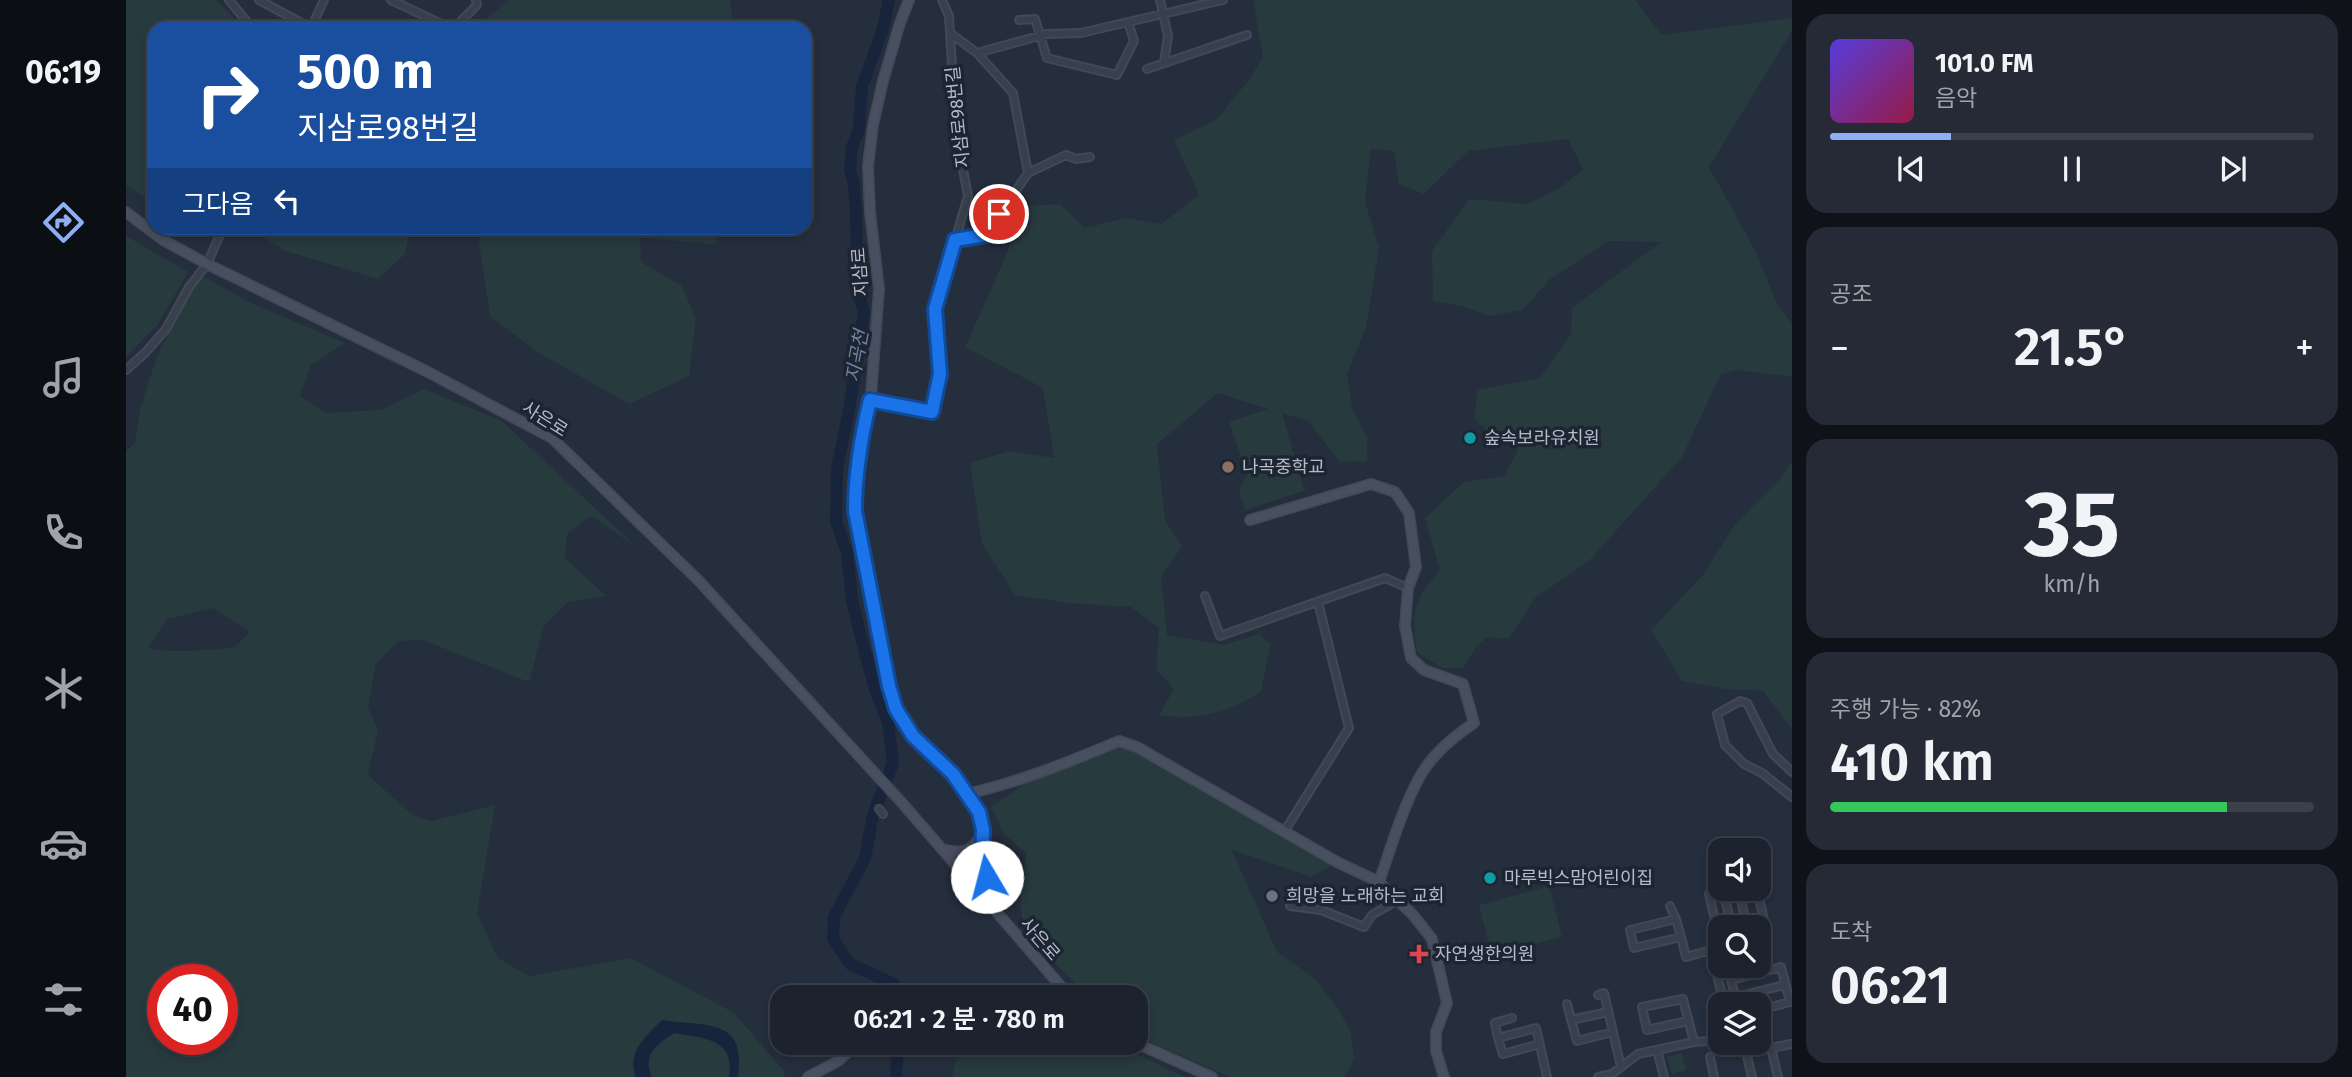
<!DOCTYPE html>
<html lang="ko">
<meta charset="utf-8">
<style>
:root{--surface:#1c222e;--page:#252a36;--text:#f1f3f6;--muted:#a0a4aa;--line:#3a3f4a;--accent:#8daff5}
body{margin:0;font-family:"Fira Sans","Noto Sans KR",sans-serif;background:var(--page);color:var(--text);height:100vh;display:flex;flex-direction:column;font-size:26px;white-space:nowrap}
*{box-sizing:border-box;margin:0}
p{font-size:23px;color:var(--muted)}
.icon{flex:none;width:38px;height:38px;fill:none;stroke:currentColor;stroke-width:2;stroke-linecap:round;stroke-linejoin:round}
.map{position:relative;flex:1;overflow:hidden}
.panel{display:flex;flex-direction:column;gap:14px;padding:14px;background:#0f1319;width:560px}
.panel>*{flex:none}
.guide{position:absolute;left:21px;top:21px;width:665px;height:214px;border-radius:21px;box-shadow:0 4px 10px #0003,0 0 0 2px var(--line);background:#1a4fa0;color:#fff;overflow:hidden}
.fabs{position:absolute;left:1582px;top:838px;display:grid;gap:14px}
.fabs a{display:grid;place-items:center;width:63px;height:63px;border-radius:14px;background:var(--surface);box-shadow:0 4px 10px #0003,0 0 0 2px var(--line);font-size:35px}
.speed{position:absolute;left:21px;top:964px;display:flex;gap:14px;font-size:35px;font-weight:700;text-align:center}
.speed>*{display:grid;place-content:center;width:91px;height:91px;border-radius:50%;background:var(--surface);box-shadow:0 4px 10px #0003,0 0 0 2px var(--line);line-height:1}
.speed .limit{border:10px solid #d22;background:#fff;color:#111}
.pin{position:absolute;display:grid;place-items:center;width:60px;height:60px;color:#fff;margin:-30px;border:4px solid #fff;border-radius:50%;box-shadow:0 2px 7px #0007}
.me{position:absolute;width:77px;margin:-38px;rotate:352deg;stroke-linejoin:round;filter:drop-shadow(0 0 5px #0008)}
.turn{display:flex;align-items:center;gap:24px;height:147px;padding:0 35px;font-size:32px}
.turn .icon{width:91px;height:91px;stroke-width:2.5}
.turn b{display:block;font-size:49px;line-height:60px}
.then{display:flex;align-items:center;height:66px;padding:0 35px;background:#0003;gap:14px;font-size:26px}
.big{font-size:52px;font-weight:600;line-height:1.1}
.panel .tile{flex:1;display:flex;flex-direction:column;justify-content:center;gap:10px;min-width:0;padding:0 24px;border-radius:21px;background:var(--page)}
.panel .dial{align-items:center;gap:0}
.dial b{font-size:91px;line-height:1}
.song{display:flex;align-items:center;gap:21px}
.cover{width:84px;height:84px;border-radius:10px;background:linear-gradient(135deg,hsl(250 70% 55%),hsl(340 70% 35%))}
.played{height:7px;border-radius:4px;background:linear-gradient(90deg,var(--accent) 25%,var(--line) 25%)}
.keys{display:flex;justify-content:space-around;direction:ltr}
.heat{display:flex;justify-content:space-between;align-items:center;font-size:38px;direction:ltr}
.charge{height:10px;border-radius:5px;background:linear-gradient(90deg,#34c759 82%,var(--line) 0)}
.trip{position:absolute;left:644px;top:985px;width:378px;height:70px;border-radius:21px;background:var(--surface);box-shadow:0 4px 10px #0003,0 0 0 2px var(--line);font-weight:600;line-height:70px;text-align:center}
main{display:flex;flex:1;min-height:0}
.menu{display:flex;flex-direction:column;width:126px;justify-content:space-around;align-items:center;background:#0b0e12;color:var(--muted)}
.menu .icon{width:49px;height:49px}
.menu .active{color:var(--accent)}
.menu b{font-size:32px;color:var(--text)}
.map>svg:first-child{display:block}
.green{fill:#273a3e;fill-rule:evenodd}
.water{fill:#18243b}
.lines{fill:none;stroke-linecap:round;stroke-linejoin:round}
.river{stroke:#18243b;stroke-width:12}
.street-casing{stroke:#424956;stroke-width:10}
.secondary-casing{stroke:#424956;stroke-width:12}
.street{stroke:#39404d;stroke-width:6}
.secondary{stroke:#474f60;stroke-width:9}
.route-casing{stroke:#114b97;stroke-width:18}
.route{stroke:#1a73e8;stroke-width:12}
.culture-dot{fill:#0f9aa8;stroke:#1e2532;stroke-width:2.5}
.education-dot{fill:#8d6e63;stroke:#1e2532;stroke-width:2.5}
.worship-dot{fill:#6b7280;stroke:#1e2532;stroke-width:2.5}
.health-dot{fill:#e0444e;stroke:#1e2532;stroke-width:2.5}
.labels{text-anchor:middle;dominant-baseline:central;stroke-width:7;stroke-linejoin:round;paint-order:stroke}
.street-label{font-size:18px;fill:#b5bbc8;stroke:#1e2532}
.poi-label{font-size:18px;fill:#b5bbc8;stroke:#1e2532;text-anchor:start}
.water-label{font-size:19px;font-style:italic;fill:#6f83a6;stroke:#1e2532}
</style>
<main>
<nav class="menu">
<b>06:19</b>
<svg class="icon active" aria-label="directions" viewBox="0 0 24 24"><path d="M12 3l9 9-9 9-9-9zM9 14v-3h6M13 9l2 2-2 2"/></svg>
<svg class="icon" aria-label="music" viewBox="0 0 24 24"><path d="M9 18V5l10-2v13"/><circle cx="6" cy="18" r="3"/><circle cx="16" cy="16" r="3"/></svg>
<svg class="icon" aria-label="phone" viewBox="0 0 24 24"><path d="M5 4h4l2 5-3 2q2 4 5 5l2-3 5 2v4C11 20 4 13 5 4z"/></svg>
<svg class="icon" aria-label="climate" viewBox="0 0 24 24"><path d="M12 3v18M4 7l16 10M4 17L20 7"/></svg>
<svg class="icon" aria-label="car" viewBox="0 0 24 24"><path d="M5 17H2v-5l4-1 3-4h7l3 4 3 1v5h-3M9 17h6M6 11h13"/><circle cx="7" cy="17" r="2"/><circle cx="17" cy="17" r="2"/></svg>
<svg class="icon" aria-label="filters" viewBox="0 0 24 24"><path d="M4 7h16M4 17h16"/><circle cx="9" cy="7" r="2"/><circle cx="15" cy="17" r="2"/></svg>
</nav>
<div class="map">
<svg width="1666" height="1077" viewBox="0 0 1666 1077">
<rect width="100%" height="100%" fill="#252e3d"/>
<path class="green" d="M0,0H90L118,28H28V203L0,185Z
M383,0H604L608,28H349Z
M1127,0H1509L1536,35L1666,18V31L1583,167L1629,250L1652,306L1666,323V377L1610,370L1595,374L1556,457L1463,561L1409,598L1383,639L1361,637L1350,647L1337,668H1316L1291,652C1285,612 1287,601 1314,570L1299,518L1338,482L1378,476L1392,450L1370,438L1348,419L1352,390L1414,378L1445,334L1446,308L1535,242L1483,241L1424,279L1397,310L1364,316L1335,306L1307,301L1306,251L1343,199L1401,204L1432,189L1457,170L1442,139L1342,151L1298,194L1273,184L1268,151L1245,149L1239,201L1253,248L1240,327L1221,375L1226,407L1241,438V461L1214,462L1182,421L1156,413L1178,491L1119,510L1113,491L1121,475L1103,422L1142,409L1092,393L1031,444L1039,520L1056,547L1035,576L1041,635L1097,645L1133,634L1145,644L1135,691C1105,713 1070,721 1033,715L1048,689L1030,669L1033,628L1005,607L943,603L889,595L856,544L844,463L883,451L928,458L917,388L839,347L879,258L899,206L934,204L959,228L1000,218L1035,224L1073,195L1048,140L1091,119L1122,81L1137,57Z
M122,228H285L278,255L252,279L160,251Z
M351,228H592L590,244L514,238L515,262L556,286L570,319L563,376L503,404L411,352L364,316Z
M0,236L62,272L32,324L0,357Z
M77,276L123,302L219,343L185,365L174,396L200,413L255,410L298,389L376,421L508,545L465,516L441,534L439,558L480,596L442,602L418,626L403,682L297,640L272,641L250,664L242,707L252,730L242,775L288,816L305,821L369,805L351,914L372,958L403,976L505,958L608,1013L659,1072L658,1077H0V451L9,443L14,409L31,356L64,292ZM87,608L124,632L109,647C81,650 50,654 22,648L41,619ZM37,980H96V1040H37Z
M1666,461V729L1637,691L1599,689L1556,681L1525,630L1576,576L1610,523L1656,477Z
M993,741L1211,862L1186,877L1106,850L1151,952L1187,977L1212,1008L1225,1033L1228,1059L1219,1077H1104L1033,1046L1010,1033V998L964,997C949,982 904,942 898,924C891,902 896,876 901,854L878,834L865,807L913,774Z
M1423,886L1436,937L1366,955L1353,905Z
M872,1043H987L1059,1077H826L831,1057L872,1051Z
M1556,1053L1560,1070L1546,1074L1541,1057Z"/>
<path class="water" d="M536,1020C578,1027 621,1016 612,1077H603C610,1038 576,1038 548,1033C530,1045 516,1055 526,1077H510C500,1052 520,1036 536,1020Z"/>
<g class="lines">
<path class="river" d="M763,0L756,32L736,86L733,129L726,147L724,169L728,185L730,211L731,266L733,295L738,312L723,410L711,468L710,521L721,553L726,600L735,637L749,690L762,722L767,763L747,815L739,858L708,917L707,939L724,964L768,984L777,998
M770,1077L772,1043"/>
<g class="street-casing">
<path id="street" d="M103,0L126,28
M133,0L185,28
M265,0L324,28
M1034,0L1042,36L1038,63
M893,20L909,19L921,58L991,75L1008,41L1002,22
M185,28L198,0
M328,28L351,5L350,0
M824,33L851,53L887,93L902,173L859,235L829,240
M851,53L920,34L955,33L1097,0
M1021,69L1121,35
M902,173L940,155L950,159L964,157
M0,370L20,352L40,329L63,287L81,264L97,228
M744,400L806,412L814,374L809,309L842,196L830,132L823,16L816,0
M1079,596L1094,636L1259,578L1282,588
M1666,772L1647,754L1621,703L1614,701L1591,714L1599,745L1618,764L1636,773L1666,797
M753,809L757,814
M1158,832L1223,728L1192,602
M1613,889L1620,924
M1597,891L1606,927
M1164,906L1195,910L1238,927L1246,915L1272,900
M1544,906L1550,919
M1601,928L1638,920L1631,889
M1555,937L1550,919L1504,930L1508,948L1555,937L1560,957L1585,950
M1472,995L1478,993L1495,1067
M1610,997L1659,985
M1441,1004L1451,1041L1487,1032
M1598,1004L1585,950L1591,929L1583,894L1604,889
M1611,1004L1605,980L1655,967L1664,1002L1633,1010
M1445,1020L1482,1012
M1562,1021L1521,1030L1516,1007L1557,999L1568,1042
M1372,1038L1369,1023L1386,1018
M1610,1043L1620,1052L1626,1077
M1414,1044L1377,1054L1372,1038L1410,1028L1421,1077
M1645,1048L1665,1044
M1531,1050L1538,1077
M1620,1052L1645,1048L1652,1077
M1584,1057L1588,1077
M1472,1077L1486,1074L1512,1054L1568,1042L1594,1040"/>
</g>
<g class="secondary-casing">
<path id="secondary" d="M783,0L774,23L757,81L747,125L742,166L744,212L753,289L745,396L737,427L729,485V511L763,686L770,709L787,736L827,773L853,812L857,845L850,888
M0,212L37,240L81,264L300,371L426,438L573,581L777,804L945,998
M1124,520L1245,484L1269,492L1283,513L1290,567L1282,588L1279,626L1285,658L1298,670L1337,684L1348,723C1333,733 1319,744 1307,758C1283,784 1265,848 1253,882L1287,915L1306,939L1321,1003L1310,1032V1051L1318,1077
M840,794C894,782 943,762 993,741L1011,747L1211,862L1253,882
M816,849C838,854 843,853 857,834
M857,861L868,908
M784,998C801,994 814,992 830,998
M1010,1043L1086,1077
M682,1077L712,1061L732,1043"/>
</g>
<use href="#street" class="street"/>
<use href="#secondary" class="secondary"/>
</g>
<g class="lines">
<g class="route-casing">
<path id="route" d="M861,877L856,859L857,830L853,812L827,774L787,736L770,709L763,686L729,511C729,473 735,437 744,400L806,412L814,374L809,309L829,240L859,235L873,214"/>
</g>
<use href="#route" class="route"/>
</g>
<g class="culture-dot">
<circle cx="1344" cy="438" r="7"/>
<circle cx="1364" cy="878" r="7"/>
</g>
<circle class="education-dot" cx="1102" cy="467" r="7"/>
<circle class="worship-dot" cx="1146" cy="896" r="7"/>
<path class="health-dot" d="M1289.5 943.5h7v7h7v7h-7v7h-7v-7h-7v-7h7z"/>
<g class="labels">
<g class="street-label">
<text transform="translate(832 117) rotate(-96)">지삼로98번길</text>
<text transform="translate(734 272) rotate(-94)">지삼로</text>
<text transform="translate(419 419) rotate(32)">사은로</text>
<text transform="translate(914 939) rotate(49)">사은로</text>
</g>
<g class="poi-label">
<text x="1358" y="438">숲속보라유치원</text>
<text x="1116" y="467">나곡중학교</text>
<text x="1378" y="878">마루빅스맘어린이집</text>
<text x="1160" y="896">희망을 노래하는 교회</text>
<text x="1309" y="954">자연생한의원</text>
</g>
<g class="water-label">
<text transform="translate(731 356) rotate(-80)">지곡천</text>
</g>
</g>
</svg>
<div class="fabs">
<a><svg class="icon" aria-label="sound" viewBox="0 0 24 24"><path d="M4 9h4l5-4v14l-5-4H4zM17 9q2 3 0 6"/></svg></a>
<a><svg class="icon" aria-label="search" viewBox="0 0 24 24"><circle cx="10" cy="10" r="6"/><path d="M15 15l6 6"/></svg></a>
<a><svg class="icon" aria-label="layers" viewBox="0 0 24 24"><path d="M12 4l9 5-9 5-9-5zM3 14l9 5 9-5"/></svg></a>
</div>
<div class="speed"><div class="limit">40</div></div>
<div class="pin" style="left:873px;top:214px;background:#d93025"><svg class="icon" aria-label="arrive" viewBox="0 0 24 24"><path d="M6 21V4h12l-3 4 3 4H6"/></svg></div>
<svg class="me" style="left:861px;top:877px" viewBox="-20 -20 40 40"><circle r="19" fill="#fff"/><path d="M0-13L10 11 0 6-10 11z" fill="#1a73e8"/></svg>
<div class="trip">06:21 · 2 분 · 780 m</div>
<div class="guide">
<div class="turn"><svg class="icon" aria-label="right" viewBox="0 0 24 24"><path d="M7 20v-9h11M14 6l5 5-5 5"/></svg><div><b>500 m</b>지삼로98번길</div></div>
<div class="then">그다음<svg class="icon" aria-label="left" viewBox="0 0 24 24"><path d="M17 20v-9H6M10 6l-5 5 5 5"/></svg></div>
</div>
</div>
<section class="panel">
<div class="tile">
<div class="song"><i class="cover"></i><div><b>101.0 FM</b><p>음악</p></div></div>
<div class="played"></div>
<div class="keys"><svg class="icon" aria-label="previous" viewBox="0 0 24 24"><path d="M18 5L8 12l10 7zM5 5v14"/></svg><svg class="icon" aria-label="pause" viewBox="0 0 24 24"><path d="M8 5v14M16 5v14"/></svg><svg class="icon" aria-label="next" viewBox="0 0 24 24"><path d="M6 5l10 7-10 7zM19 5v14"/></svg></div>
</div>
<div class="tile"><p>공조</p>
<div class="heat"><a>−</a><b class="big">21.5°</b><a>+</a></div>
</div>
<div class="tile dial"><b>35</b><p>km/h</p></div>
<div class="tile"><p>주행 가능 · 82%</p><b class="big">410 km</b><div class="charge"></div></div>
<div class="tile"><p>도착</p><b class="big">06:21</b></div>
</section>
</main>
